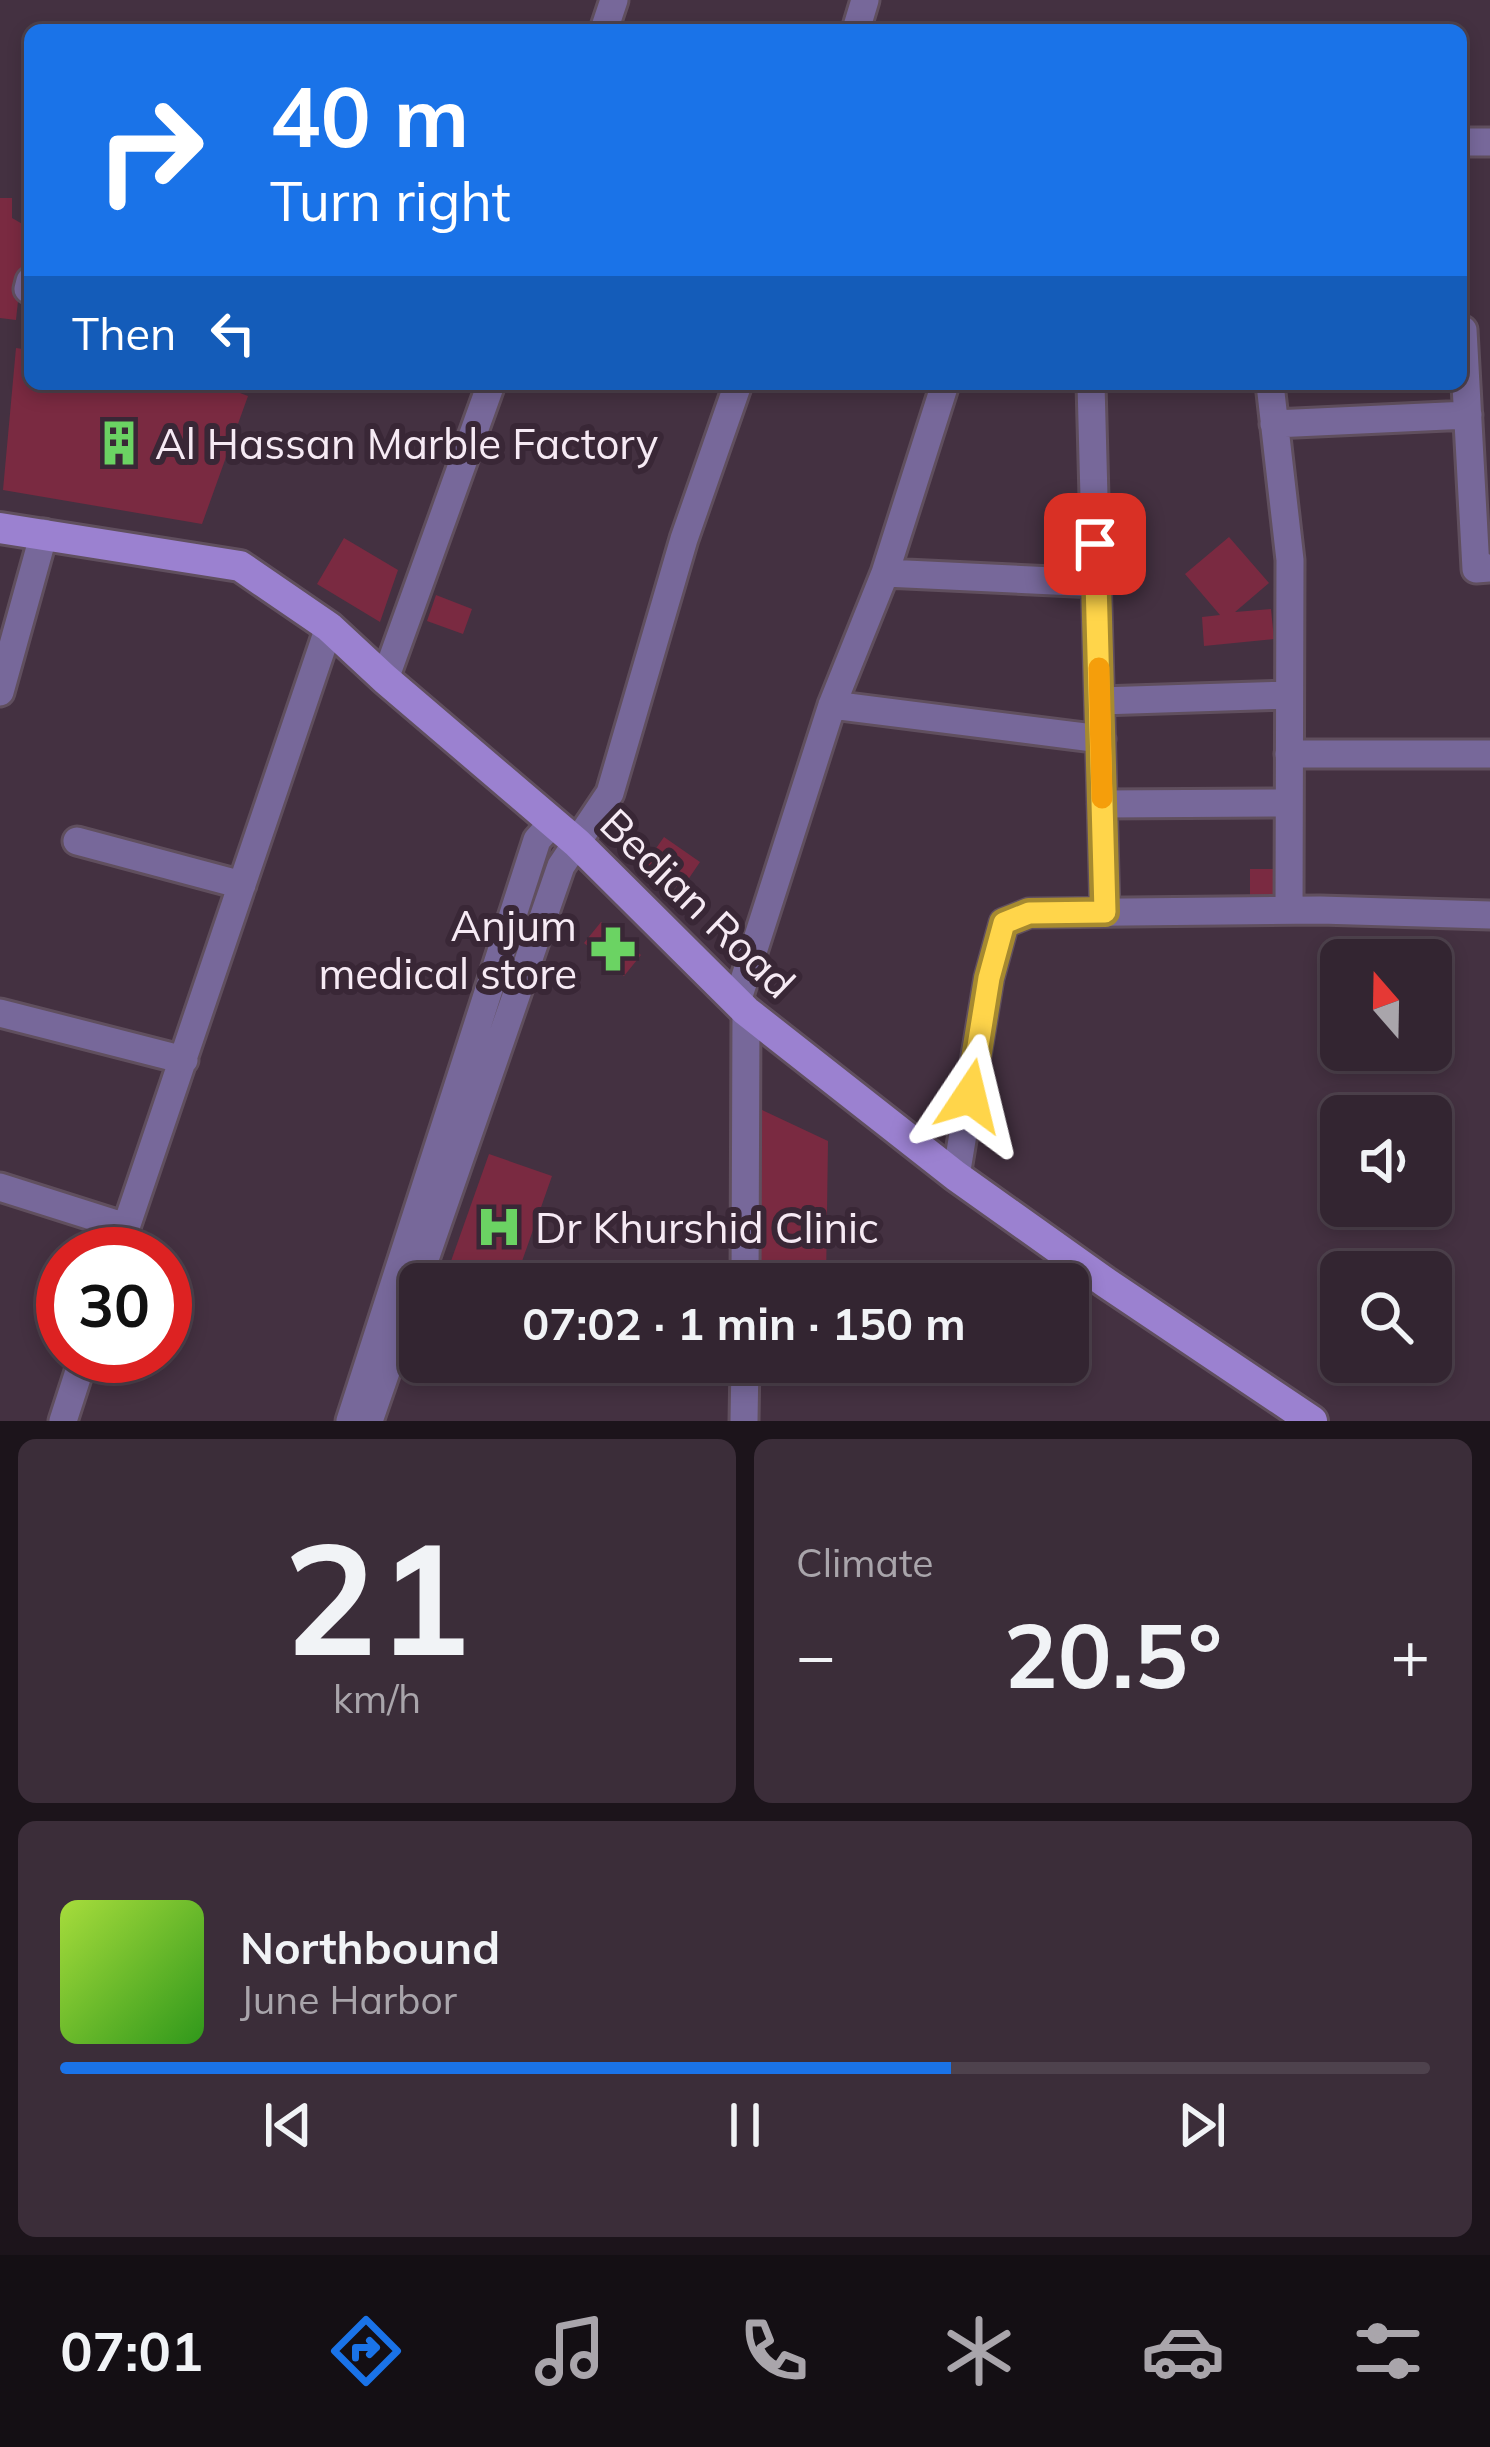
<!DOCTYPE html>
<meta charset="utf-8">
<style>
:root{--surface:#332531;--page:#3b2d39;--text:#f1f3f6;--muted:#a9a5ab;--line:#4e424d;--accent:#1a73e8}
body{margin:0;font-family:Mulish,sans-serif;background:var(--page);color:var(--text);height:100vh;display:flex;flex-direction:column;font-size:45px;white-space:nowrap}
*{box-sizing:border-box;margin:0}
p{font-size:39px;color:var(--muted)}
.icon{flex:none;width:66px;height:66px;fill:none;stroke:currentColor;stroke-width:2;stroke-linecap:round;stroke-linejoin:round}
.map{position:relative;height:1421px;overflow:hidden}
.side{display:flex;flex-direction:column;gap:18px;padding:18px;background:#1c141b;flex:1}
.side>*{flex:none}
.guide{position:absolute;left:24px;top:24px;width:1443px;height:366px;border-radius:18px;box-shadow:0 6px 18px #0003,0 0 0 3px var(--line);background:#1a73e8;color:#fff;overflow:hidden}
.needle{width:78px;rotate:340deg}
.fabs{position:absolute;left:1320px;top:939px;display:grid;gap:24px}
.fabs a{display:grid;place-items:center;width:132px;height:132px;border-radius:18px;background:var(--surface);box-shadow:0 6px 18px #0003,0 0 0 3px var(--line);font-size:60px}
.speed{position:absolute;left:36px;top:1227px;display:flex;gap:24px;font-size:60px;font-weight:700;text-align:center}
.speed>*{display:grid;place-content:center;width:156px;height:156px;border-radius:50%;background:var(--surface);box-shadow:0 6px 18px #0003,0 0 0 3px var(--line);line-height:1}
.speed .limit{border:18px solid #d22;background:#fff;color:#111}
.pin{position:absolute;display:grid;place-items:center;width:102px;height:102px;color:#fff;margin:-51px;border-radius:24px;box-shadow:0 6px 18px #0006}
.me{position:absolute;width:132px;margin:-66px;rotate:10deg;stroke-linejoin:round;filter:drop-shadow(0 0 9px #0008)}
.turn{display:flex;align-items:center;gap:42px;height:252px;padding:0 48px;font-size:54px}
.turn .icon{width:156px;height:156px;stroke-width:2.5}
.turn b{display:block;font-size:84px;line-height:102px}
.then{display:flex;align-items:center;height:114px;padding:0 48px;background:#0003;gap:24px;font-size:45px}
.big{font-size:90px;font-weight:700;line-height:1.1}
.side .widget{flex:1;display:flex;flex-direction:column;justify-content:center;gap:18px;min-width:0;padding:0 42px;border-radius:18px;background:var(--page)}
.side .dial{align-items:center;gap:0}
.dial b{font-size:156px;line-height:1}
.song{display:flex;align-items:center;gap:36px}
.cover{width:144px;height:144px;border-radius:18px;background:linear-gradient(135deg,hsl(80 70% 55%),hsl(110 70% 35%))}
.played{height:12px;border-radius:6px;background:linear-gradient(90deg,var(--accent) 65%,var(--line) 65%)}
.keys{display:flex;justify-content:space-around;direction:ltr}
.heat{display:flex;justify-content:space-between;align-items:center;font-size:66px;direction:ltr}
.side .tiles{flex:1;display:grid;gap:18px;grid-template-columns:1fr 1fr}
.widget:last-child{grid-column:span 2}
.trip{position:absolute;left:399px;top:1263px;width:690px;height:120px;border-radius:18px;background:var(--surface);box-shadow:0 6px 18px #0003,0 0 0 3px var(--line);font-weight:700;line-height:120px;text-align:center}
.dock{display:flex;height:192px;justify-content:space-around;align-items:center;background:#140f14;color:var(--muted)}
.dock .icon{width:84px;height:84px}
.dock .current{color:var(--accent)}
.dock b{font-size:54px;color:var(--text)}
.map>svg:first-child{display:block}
.building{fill:#7a2a41}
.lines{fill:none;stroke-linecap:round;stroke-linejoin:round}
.street-casing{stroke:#604f5e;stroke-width:33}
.secondary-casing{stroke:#604f5e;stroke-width:36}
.street{stroke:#77689a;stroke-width:27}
.secondary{stroke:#9b81d0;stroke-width:30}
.route-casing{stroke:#a68a30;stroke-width:30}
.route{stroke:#ffd54a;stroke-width:21}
.slow{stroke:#f59e0b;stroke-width:21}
.labels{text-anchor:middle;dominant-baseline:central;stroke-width:12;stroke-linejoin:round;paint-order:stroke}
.poi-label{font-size:42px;fill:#f6eaf4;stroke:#392736;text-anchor:start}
.street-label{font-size:42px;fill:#f6eaf4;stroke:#392736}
</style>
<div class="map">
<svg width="1490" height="1421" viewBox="0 0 1490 1421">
<rect width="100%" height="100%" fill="#443141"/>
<path class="building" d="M0,198H12V218L26,226L16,320L0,318Z
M16,348L30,350V384H216L248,396L202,524L3,490Z
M1229,537L1269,583L1235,612L1271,609L1274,639L1204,646L1202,617L1220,615L1185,574Z
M344,538L398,570L380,622L317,584Z
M436,595L472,609L463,634L427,621Z
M664,837L700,862L681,890L645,864Z
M1250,869H1282V904H1250Z
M601,922L641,955L624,976L584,943Z
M758,1108L828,1141L826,1284H756Z
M489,1154L552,1176L514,1284H461L445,1278Z"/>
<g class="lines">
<g class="street-casing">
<path id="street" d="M604,30L614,0
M856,30L865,0
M1461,142H1490
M28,289L30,281
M1463,330L1476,569L1490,568
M1091,384L1105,912
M1270,384L1290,560L1289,910
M1274,424L1468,415
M885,573L1096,583
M385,679L491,384
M0,692L44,533
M1100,701L1289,695
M832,705L1101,739
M1289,754H1490
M1102,804L1289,803
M77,841L242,885
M737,1002L832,705L885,573L945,384
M0,1013L184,1060
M956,1176L989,978L1004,923L1029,913L1320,910L1490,915
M0,1187L126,1227
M117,1254L329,627
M745,1284L746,1011
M63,1421L84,1356
M350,1421L537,840L553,822
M369,1421L561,866L610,793L684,539L738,384
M744,1421L745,1362"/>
</g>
<g class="secondary-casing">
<path id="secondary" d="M0,528L240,566L329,627L385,679L577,843L746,1011L956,1176L1105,1282L1312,1421"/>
</g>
<use href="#street" class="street"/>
<use href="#secondary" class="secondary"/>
</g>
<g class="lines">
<g class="route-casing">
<path id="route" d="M970,1096L989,978L1004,923L1029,913L1105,912L1095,544"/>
</g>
<use href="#route" class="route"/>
<path class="slow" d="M1099,668L1102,798"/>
</g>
<defs>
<g id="building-bare" transform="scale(3.6)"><path d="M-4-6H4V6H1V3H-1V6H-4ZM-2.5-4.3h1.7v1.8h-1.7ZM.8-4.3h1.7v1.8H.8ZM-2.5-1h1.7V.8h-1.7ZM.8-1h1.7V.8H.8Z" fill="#6bd363" stroke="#392736" stroke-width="2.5" paint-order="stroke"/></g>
<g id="pharmacy-bare" transform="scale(3.6)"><path d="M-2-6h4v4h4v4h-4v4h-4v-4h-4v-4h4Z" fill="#6bd363" stroke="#392736" stroke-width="2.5" paint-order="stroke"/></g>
<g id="hospital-bare" transform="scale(3.6)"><path d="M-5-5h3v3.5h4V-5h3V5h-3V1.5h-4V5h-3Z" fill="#6bd363" stroke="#392736" stroke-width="2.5" paint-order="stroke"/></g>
</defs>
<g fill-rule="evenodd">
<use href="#building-bare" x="119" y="443"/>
<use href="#pharmacy-bare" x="613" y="949"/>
<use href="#hospital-bare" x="499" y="1227"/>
</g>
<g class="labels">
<g class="poi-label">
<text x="155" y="443">Al Hassan Marble Factory</text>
<text x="577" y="925" text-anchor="end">Anjum<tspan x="577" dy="48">medical store</tspan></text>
<text x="535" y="1227">Dr Khurshid Clinic</text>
</g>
<g class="street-label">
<text transform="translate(698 903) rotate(44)">Bedian Road</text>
</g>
</g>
</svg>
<div class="fabs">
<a><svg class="needle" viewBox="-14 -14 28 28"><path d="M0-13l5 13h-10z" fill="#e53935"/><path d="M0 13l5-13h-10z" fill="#a9a5ab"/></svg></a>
<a><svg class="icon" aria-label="sound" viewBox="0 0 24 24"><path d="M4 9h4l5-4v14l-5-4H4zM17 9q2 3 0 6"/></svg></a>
<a><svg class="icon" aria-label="search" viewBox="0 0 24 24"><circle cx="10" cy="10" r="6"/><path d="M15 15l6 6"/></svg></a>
</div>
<div class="speed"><div class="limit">30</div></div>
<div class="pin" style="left:1095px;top:544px;background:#d93025"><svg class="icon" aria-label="arrive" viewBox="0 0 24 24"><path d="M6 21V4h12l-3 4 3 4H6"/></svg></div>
<svg class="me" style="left:970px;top:1096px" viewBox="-20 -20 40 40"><path d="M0-17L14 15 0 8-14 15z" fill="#ffd54a" stroke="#fff" stroke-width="4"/></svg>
<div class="trip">07:02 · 1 min · 150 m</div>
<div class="guide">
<div class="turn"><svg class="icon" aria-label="right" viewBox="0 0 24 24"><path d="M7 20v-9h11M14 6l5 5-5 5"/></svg><div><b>40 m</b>Turn right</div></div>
<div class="then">Then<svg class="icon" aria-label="left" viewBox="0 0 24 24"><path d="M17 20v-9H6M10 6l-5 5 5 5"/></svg></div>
</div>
</div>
<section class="side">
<div class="tiles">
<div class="widget dial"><b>21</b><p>km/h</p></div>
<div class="widget"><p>Climate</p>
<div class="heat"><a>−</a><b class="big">20.5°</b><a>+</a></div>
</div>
<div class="widget">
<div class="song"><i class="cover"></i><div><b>Northbound</b><p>June Harbor</p></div></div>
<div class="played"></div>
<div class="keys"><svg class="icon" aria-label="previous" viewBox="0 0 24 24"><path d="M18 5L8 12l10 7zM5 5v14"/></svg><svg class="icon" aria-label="pause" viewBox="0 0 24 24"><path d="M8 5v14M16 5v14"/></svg><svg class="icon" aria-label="next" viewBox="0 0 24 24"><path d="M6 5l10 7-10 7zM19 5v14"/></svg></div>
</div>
</div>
</section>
<nav class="dock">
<b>07:01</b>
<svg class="icon current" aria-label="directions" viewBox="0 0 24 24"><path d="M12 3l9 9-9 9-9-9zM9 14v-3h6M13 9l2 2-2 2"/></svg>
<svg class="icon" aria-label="music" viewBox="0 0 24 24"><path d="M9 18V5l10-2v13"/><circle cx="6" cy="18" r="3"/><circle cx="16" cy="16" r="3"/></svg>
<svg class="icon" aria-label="phone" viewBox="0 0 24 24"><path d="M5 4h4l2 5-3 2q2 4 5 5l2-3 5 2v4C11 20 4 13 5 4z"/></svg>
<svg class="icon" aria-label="climate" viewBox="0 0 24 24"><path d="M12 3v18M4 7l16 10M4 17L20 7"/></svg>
<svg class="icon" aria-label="car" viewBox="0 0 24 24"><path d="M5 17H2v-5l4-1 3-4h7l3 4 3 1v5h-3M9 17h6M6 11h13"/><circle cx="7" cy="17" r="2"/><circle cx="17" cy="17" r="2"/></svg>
<svg class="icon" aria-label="filters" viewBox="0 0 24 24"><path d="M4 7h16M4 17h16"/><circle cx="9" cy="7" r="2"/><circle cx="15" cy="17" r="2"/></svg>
</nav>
